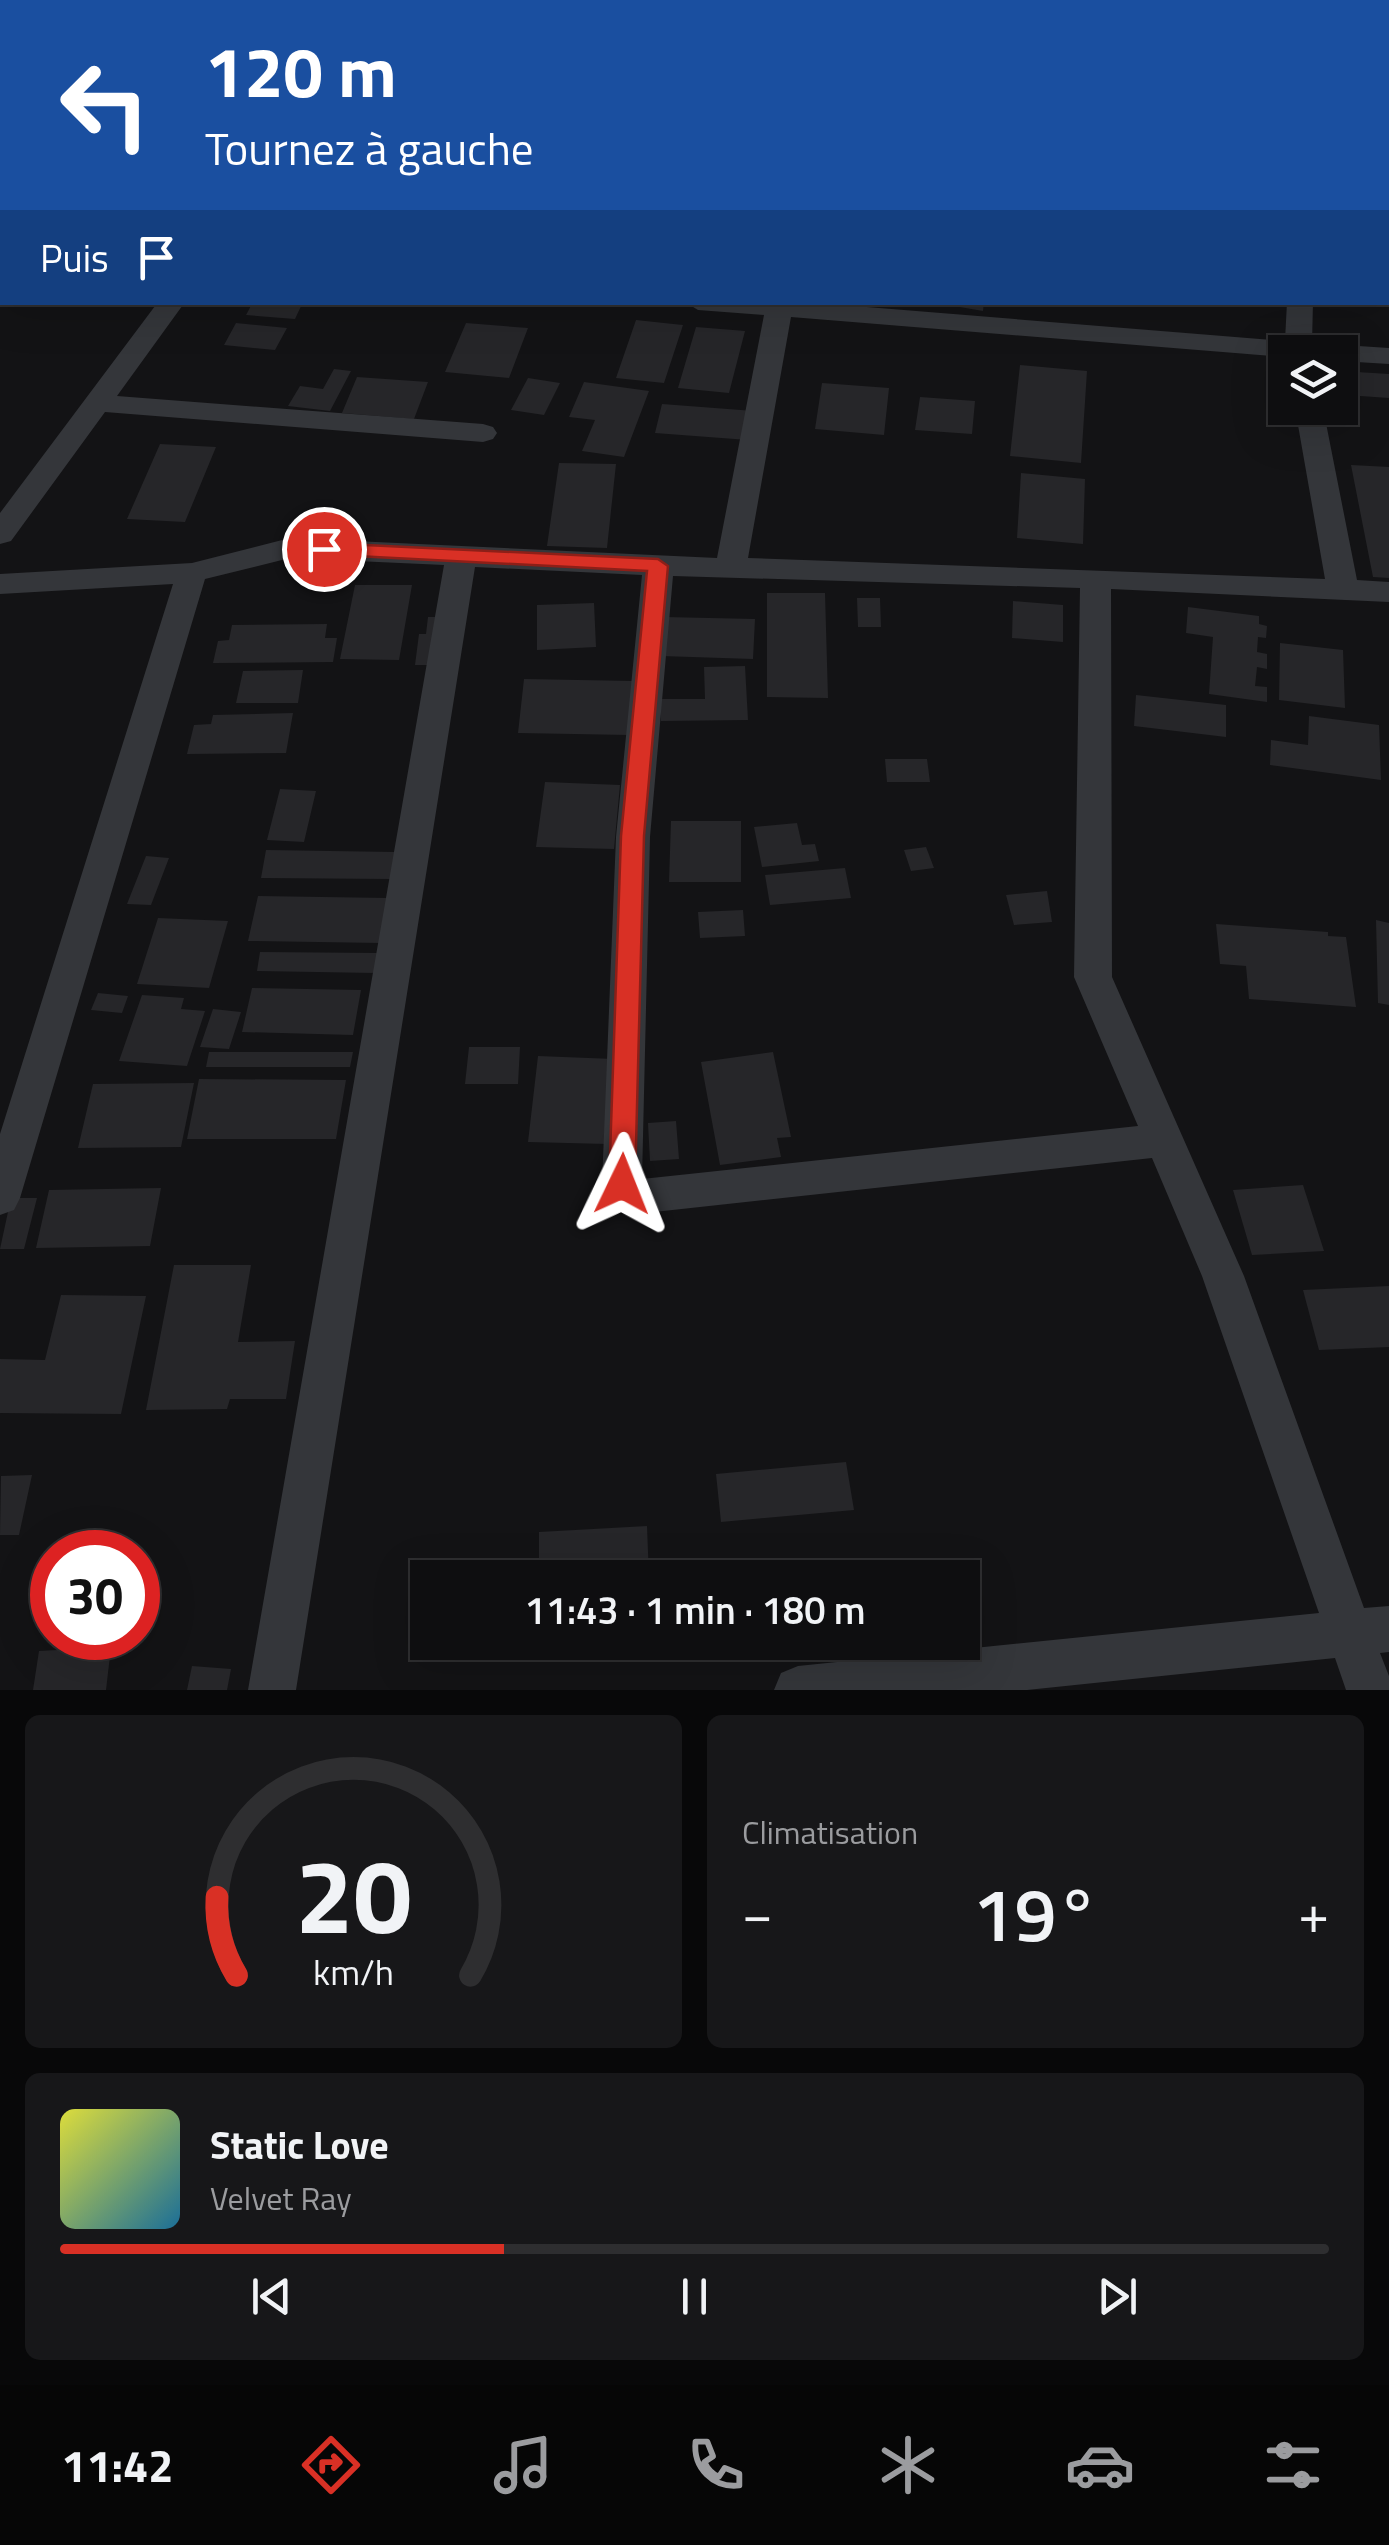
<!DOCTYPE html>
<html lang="fr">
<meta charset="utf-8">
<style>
:root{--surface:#0e0e10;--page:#171719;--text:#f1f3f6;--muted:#9b9c9f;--line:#2e2e30;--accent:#d93025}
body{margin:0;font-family:"Titillium Web",sans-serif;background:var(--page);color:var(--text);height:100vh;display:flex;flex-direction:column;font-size:38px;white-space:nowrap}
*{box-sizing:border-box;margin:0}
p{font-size:32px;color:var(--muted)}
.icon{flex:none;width:55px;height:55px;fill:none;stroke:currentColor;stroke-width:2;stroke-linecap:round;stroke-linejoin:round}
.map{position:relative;height:1690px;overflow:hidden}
.side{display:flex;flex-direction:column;gap:25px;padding:25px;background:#080809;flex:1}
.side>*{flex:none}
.top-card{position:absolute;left:0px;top:0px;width:1390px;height:305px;box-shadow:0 10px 40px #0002,0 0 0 2px var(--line);background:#1a4fa0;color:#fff;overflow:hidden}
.controls{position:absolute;left:1268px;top:335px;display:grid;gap:20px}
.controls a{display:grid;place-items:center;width:90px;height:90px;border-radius:0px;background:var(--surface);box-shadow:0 10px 40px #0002,0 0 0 2px var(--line);font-size:50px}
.speed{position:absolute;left:30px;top:1530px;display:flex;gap:20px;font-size:50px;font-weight:700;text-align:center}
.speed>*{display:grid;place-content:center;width:130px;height:130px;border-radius:50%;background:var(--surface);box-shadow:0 10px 40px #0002,0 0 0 2px var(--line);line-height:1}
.speed .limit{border:15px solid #d22;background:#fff;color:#111}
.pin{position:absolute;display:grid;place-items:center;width:85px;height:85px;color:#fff;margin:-42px;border:5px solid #fff;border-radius:50%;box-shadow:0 2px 10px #0007}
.me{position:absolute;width:110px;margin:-55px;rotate:2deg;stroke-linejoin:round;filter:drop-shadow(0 0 8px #0008)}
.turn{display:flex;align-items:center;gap:35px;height:210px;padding:0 40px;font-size:45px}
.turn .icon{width:130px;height:130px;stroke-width:2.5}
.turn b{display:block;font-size:70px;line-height:85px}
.then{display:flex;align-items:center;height:95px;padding:0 40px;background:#0003;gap:20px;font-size:38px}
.big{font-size:75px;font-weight:600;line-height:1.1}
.side .card{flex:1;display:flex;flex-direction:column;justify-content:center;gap:15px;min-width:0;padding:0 35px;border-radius:15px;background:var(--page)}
.side .dial{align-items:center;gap:0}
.dial svg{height:260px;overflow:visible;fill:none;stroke:var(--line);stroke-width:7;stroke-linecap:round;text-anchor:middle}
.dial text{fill:var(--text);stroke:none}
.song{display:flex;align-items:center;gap:30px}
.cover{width:120px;height:120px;border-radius:15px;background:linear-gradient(135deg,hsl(60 70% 55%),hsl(200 70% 35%))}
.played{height:10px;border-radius:5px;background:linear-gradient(90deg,var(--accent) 35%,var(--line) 35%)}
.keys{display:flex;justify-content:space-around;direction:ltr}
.heat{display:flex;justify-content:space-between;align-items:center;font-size:55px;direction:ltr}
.side .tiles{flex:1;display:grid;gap:25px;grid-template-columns:1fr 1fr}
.card:last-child{grid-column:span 2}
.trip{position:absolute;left:410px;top:1560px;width:570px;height:100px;border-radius:0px;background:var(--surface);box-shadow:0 10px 40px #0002,0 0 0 2px var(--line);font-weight:600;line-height:100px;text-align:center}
.tabs{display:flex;height:160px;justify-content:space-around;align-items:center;background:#060606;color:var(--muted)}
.tabs .icon{width:70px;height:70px}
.tabs .active{color:var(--accent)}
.tabs b{font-size:45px;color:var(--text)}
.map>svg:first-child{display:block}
.building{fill:#262629}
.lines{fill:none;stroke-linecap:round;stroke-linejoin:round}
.street{fill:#34363a;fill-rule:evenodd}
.route{fill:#d93025;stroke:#8d1f18;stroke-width:2.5}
</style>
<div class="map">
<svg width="1389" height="1690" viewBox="0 0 1389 1690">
<rect width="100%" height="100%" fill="#131315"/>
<path class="building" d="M253,302H303L295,319L246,315Z
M931,302H984L983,311Z
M636,320L683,325L664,383L616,378Z
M236,323L287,328L275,350L224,345Z
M466,323L528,328L509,378L445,372Z
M696,327L745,331L729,393L678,388Z
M1020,365L1087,371L1081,463L1010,456Z
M334,369L351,371L330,411L288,406L300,386L323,389Z
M1357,372L1389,374V398L1360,396Z
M357,377L428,382L414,419L342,413Z
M528,378L560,383L544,415L511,410Z
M584,382L649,391L624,457L582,451L595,420L569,417Z
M822,383L889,388L884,435L815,429Z
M920,397L975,401L972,434L915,430Z
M662,404L754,411L748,440L655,433Z
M160,444L216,447L185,522L127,519Z
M559,463L616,464L607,548L547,546Z
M1351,465L1389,467V578L1373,577Z
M1021,473L1085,479L1083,544L1017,538Z
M355,585H412L399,660L340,659Z
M767,593H825L828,698L767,697Z
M857,598H880L881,627H858Z
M1013,601L1063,605V642L1012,638Z
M594,603L596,647L537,650V605Z
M1188,607L1259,616V624L1267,626L1266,638L1258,637L1257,652L1267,654V669L1257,667L1255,686L1267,687V702L1209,694L1213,637L1186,633Z
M428,617H445L439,665H415L419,634H426Z
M664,617L755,619L753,659L661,656Z
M327,624L325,638H337L333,662L213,663L218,641L229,640L232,625Z
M1280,643L1343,650L1345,708L1279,700Z
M745,666L748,720L661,721V699H705L704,667Z
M303,670L298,703H236L243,671Z
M524,679L633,681L629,735L518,733Z
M1136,695L1226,705V737L1134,726Z
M293,713L286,753L187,754L194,725L211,724L213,715Z
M1309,716L1379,725L1381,780L1270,765L1271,740L1308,745Z
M885,759H927L930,782H887Z
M545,782L620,785L614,849L536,847Z
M280,789L316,791L304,842L267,840Z
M671,821H741V882H669Z
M797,823L802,845L815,844L819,861L762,867L754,827Z
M926,847L934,868L911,871L904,850Z
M266,850L395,852L391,879L261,878Z
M146,856L169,858L151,905L127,904Z
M845,868L851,898L770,905L765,875Z
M1047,891L1052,922L1014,925L1006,895Z
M258,896L388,898L381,943L248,941Z
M743,910L745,936L700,938L698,912Z
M158,918L228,921L209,988L137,984Z
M1376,920L1389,923V1005L1378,1003Z
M1216,924L1328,932V936L1346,937L1356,1007L1249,999L1246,966L1220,964Z
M260,952L378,953L375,973L257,971Z
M252,988L361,990L353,1035L242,1032Z
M98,993L128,996L122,1013L91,1010Z
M142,995L184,998L181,1009L205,1011L187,1066L119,1061Z
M213,1009L241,1012L229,1049L200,1047Z
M469,1047H520L518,1084H465Z
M209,1052H353L350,1067H206Z
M773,1052L791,1137L777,1138L781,1157L720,1165L701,1062Z
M538,1056L614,1059L607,1144L528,1142Z
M199,1079L346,1080L336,1139H187Z
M194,1083L181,1147L78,1148L93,1084Z
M676,1121L679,1159L650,1161L648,1123Z
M1303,1185L1324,1251L1252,1255L1233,1190Z
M161,1188L150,1246L36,1248L49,1190Z
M11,1198H37L24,1249H0Z
M174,1265H251L238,1342L295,1341L286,1399H230L227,1409L146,1410Z
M1389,1286V1347L1319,1350L1303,1290Z
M61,1295L146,1296L121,1414L0,1413V1359L45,1360Z
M846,1462L854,1510L721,1522L716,1474Z
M32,1475L19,1535H0L1,1476Z
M647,1526L649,1578H539V1532Z
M780,1642H872L873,1650L781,1655Z
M111,1647L106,1690H33L39,1651Z
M192,1666L231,1669L227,1690H187Z"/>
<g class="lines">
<path class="street" d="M704,0H744L745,2H706Z
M1388,79H1389V93H1388Z
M158,302H185L117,396L483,424L493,427L497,433L493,439L483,442L105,412L11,541L0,544V513Z
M685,302H805L1285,341L1287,302H1313L1312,343L1389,348V364L1340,361V352H1285V357L791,317L748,558L1325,579L1295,408H1323L1357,580L1389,582V602L1111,589L1112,977L1244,1276L1364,1608L1389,1606V1652L1380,1653L1389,1676V1690H1346L1335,1658L1027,1690H774L781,1673L798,1666L1319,1613L1202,1276L1152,1158L645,1213L613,1205L602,1184L616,837L642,575L475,567L296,1690H248L444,565L290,558L205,579L20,1198L14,1210L0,1215V1134L173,584L0,594V574L192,563L290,538L717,558L764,315L698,310ZM673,576L1080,588L1074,977L1138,1126L642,1179L650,837Z"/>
</g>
<path class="route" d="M324,543L658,559L668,566L644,836L635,1184L631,1191L622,1194L613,1191L609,1184L621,836L647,571L317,554V545Z"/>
</svg>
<div class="controls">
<a><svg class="icon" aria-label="layers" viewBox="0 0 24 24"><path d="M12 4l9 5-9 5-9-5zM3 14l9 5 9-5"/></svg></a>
</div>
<div class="speed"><div class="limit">30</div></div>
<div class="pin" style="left:324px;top:549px;background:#d93025"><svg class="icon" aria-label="arrive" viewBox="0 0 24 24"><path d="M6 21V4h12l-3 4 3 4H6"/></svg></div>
<svg class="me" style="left:622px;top:1184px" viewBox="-20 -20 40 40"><path d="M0-17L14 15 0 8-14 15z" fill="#d93025" stroke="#fff" stroke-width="4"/></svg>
<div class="trip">11:43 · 1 min · 180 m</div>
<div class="top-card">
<div class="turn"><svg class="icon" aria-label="left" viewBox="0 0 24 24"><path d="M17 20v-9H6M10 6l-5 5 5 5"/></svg><div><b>120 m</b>Tournez à gauche</div></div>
<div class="then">Puis<svg class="icon" aria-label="arrive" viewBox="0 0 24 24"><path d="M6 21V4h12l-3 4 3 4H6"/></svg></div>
</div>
</div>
<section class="side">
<div class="tiles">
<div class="card dial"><svg viewBox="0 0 100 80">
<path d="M14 69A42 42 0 1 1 86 69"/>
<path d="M14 69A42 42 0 0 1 8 45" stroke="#d93025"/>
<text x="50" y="56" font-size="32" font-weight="700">20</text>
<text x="50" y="72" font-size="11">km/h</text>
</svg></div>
<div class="card"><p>Climatisation</p>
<div class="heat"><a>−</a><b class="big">19°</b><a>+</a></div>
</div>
<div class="card">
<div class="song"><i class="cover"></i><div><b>Static Love</b><p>Velvet Ray</p></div></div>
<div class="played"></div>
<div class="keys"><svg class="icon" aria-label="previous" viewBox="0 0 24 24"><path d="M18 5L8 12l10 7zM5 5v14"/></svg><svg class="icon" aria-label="pause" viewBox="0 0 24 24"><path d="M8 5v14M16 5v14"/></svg><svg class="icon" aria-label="next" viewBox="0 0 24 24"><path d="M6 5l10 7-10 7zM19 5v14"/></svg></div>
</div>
</div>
</section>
<nav class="tabs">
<b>11:42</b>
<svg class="icon active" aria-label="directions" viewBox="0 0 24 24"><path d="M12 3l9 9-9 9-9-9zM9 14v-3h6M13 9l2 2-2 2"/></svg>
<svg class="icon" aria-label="music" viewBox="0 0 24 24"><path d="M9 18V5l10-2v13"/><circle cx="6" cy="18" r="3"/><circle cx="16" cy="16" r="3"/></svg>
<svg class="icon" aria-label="phone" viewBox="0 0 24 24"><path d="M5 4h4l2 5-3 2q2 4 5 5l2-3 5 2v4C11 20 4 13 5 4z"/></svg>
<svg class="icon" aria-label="climate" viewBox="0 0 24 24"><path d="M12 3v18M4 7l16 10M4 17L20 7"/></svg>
<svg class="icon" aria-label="car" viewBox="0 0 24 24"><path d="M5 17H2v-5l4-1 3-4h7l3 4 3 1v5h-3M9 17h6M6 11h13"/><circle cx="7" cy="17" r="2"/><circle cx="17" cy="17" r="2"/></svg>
<svg class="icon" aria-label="filters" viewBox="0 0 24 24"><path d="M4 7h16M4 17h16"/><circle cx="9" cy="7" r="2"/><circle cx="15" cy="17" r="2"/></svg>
</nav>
